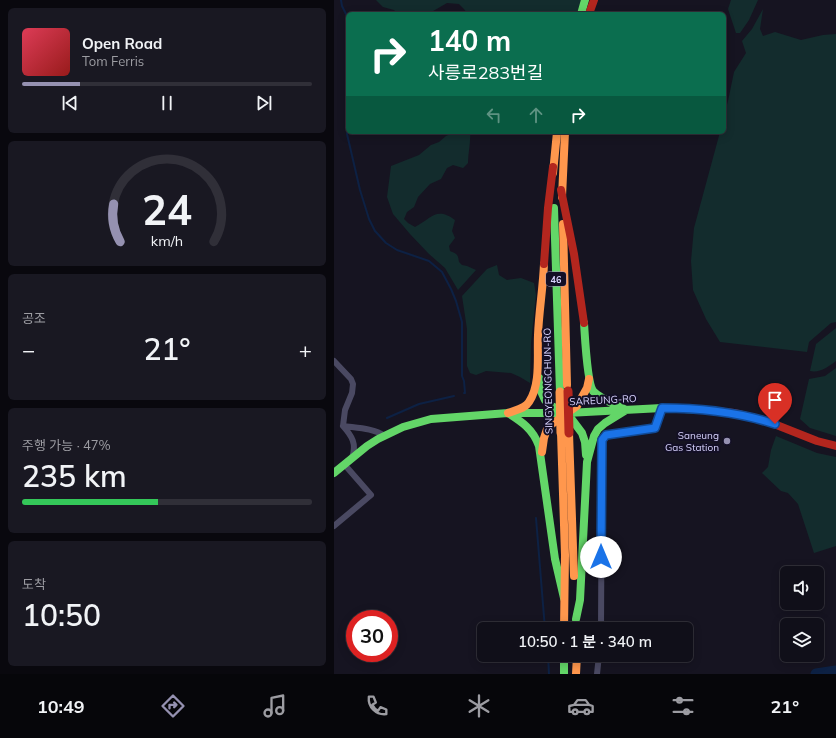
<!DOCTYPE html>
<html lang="ko">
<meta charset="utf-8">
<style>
:root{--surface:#100f19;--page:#191822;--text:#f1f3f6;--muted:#9c9ca2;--line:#302f38;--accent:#9591b1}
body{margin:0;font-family:Mulish,"Noto Sans KR",sans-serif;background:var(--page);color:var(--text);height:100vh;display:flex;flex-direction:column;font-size:15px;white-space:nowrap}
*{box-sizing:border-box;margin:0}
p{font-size:13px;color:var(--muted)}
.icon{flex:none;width:22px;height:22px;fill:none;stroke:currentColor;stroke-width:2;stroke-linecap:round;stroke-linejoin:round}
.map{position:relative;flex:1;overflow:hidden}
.panel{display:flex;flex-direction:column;gap:8px;padding:8px;background:#09080e;width:334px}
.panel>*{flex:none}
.guide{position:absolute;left:12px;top:12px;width:380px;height:122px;border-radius:6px;box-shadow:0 2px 10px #0003,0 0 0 1px var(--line);background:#0b6e4f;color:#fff;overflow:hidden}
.tools{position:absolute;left:446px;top:566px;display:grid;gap:8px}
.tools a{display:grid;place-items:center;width:44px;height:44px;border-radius:6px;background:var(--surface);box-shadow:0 2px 10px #0003,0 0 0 1px var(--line);font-size:20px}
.speed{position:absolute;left:12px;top:610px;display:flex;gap:8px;font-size:20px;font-weight:700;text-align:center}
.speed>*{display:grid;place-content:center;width:52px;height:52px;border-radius:50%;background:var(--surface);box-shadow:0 2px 10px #0003,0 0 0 1px var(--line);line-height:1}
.speed .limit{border:6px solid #d22;background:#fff;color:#111}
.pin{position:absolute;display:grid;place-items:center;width:34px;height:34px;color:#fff;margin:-41px -17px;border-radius:50% 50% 50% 0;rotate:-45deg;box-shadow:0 0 4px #0007}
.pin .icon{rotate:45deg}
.me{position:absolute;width:44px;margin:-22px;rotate:0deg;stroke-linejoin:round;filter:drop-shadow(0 0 3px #0008)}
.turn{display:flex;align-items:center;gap:14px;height:84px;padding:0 16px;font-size:18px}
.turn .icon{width:52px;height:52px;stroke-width:2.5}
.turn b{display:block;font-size:28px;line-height:34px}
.lanes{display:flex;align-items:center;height:38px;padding:0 16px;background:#0003;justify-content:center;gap:20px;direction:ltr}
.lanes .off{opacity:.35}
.big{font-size:30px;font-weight:600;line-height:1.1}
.panel .card{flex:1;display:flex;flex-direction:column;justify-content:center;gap:6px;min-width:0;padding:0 14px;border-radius:6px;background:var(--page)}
.panel .dial{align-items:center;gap:0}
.dial svg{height:104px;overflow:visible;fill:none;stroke:var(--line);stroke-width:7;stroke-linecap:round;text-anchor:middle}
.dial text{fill:var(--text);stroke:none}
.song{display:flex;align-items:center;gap:12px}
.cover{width:48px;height:48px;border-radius:6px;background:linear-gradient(135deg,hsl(350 70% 55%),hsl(0 70% 35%))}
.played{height:4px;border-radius:2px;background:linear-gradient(90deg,var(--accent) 20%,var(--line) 20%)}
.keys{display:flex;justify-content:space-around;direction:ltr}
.heat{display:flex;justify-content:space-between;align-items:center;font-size:22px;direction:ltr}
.charge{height:6px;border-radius:3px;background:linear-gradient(90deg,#34c759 47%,var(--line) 0)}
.trip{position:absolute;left:143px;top:622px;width:216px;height:40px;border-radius:6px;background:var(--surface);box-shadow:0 2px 10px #0003,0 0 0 1px var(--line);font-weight:600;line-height:40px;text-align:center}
.tab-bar{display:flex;height:64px;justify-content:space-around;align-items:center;background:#06060a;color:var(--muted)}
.tab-bar .icon{width:28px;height:28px}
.tab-bar .on{color:var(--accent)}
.tab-bar b{font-size:18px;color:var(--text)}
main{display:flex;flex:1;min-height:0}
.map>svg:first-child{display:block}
.green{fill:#132c2d}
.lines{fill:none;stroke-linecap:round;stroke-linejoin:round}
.stream{stroke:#0d2144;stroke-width:2}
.river{stroke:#0d2144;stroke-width:11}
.street{stroke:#4a4962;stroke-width:6}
.fast{stroke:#63d668;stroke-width:8}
.slow{stroke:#ff974d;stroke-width:8}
.jam{stroke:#b3261e;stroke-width:8}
.slow-bridge{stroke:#ff974d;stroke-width:9}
.jam-bridge{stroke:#b3261e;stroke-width:9}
.route-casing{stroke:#114b97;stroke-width:10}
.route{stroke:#1a73e8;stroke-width:7}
.poi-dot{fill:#9591b1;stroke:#130f26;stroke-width:1.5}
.labels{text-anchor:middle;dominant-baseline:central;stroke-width:4;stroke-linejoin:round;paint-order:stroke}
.shield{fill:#130f26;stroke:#9e99be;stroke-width:1}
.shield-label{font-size:9px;font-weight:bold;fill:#d9d4ff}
.street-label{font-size:10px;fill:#d9d4ff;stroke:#130f26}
.poi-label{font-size:10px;fill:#d9d4ff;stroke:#130f26;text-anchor:end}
</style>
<main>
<section class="panel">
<div class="card">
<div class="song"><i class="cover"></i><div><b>Open Road</b><p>Tom Ferris</p></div></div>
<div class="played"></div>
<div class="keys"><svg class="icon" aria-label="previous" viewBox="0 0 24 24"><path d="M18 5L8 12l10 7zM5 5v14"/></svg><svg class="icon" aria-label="pause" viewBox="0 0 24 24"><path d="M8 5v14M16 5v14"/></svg><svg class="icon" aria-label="next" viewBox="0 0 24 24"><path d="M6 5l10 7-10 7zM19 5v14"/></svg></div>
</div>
<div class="card dial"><svg viewBox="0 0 100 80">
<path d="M14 69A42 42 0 1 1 86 69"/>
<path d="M14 69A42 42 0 0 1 9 40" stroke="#9591b1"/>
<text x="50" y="56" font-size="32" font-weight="700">24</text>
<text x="50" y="72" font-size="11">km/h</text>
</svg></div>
<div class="card"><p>공조</p>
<div class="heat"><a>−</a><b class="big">21°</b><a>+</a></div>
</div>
<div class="card"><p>주행 가능 · 47%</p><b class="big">235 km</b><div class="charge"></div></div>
<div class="card"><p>도착</p><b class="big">10:50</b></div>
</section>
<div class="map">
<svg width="502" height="674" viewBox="0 0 502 674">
<rect width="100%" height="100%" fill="#161421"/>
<path class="green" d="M42,0H247L243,14H129L132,12L130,9L125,4L113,3L94,14H64L60,10L49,7Z
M397,0H424L415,20L406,33H402L394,9Z
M429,9L426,29L429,36L441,32L467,40L489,35L502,34V322L497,323L475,342L473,352L386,342L372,319L359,290L357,261L360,228L386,132H390V116L394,101L400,72L412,53L408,41L418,29Z
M121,132H136C137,142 134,153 134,163L129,168L119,165L113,168L107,179L96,184L84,197L80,207L73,212L70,219L74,223L81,227C97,219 102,206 121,220L118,231L121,238L115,246L116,251C123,254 124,254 125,262L128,265L133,266L142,270L124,290L111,268L95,254L76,234L59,214L53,197L57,166L85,155L97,145L105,142L112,136Z
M163,265L165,275L173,280L187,278L200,283L202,295L197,343L196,383L186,377L177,373L152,371L142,375L136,373L133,366V329L128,296L153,269Z
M502,328V361C494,367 486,373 476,371L482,344Z
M502,368V436L476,428L466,419L475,379L491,376Z
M442,436L483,453L502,457V546L480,553L464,504L454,493L447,491L428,473L434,467L437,450Z"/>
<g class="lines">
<path class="stream" d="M7,0L8,6L14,18
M14,125L13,134L26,190L35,219L41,231L52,243L63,250L95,261L108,272L117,289L122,301L128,322V376L130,381L131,393H130
M53,418L85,404L120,396
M202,518L211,629
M214,655L215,674"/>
<path class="river" d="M482,674L502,671"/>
<path class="street" d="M0,361L17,379L19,384L18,393L11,410L9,426C23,428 39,428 51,436
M9,426C18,436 23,444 18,458
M0,526L37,495L10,464
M267,629L268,440L272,435L321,428L328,408
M263,674L265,655"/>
<path class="fast" d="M247,14L251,0
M220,208L226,392
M205,378V387L211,400L215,405L233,413L248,433L251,442L252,455
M174,413C188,422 199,429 205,446L221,559L230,598
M0,473L33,446L44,439L69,427L97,419L174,413H233L328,408L373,410
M242,619L246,600L253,462L260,436L264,429L271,423L292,410C283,405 266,399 259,391C253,382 251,337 250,323
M230,655V674"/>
<path class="slow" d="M219,173L223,132
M228,197L231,132
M229,224L233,385
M174,413C181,410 191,409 195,402C207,384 203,356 204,335C205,311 209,288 210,264
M227,433L231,555L230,629
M235,433L240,576
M208,452L210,438L213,429L218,424L243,406L253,388L255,379
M242,674L243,655"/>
<path class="jam" d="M255,14L260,0
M227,190L240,254L250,323
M210,264L214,208L219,167
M373,410L400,413L430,420L483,441L502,446"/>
<path class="slow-bridge" d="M226,392L227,433"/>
<path class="jam-bridge" d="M234,391L235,433"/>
</g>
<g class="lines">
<g class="route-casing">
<path id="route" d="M267,557L268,440L272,435L321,428L328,408C367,408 404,412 441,424"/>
</g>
<use href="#route" class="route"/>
</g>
<circle class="poi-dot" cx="393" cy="441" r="4"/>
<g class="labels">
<rect class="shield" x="212" y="272" width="20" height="14" rx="3"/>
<g class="shield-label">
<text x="222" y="279">46</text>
</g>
<g class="street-label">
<text transform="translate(214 381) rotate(-91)">SINGYEONGCHUN-RO</text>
<text transform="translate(269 400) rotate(-3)">SAREUNG-RO</text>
</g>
<g class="poi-label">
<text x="385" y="435">Saneung<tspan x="385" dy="12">Gas Station</tspan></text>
</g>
</g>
</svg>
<div class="tools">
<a><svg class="icon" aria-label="sound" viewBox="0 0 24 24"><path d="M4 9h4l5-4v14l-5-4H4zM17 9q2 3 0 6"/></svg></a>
<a><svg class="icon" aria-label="layers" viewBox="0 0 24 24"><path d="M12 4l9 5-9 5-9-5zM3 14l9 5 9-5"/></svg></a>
</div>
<div class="speed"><div class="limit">30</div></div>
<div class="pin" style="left:441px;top:424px;background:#d93025"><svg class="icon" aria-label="arrive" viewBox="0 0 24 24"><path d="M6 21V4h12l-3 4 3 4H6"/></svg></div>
<svg class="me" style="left:267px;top:557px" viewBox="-20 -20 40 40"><circle r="19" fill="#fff"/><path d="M0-13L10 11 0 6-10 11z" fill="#1a73e8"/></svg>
<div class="trip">10:50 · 1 분 · 340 m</div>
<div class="guide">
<div class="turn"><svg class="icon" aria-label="right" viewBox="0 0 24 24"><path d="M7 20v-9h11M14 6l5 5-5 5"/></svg><div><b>140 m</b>사릉로283번길</div></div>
<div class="lanes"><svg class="icon off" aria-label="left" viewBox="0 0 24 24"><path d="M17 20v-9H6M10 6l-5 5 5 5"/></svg><svg class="icon off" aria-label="ahead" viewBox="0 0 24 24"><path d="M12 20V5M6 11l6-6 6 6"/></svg><svg class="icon" aria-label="right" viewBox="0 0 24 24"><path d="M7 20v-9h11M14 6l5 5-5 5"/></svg></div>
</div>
</div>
</main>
<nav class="tab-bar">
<b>10:49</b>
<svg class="icon on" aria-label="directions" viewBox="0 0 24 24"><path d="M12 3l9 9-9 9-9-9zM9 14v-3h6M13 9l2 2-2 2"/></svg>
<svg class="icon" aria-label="music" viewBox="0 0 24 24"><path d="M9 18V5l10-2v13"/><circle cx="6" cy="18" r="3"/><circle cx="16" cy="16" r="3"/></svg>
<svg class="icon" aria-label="phone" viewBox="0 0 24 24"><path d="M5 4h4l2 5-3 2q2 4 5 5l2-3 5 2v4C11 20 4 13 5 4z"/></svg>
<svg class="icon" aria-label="climate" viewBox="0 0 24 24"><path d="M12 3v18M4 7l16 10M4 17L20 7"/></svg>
<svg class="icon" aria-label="car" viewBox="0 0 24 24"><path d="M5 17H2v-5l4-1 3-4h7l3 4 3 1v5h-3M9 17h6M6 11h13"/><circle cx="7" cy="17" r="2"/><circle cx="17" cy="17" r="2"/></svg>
<svg class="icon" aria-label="filters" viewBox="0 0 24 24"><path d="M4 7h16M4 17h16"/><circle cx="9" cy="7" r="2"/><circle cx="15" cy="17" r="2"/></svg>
<b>21°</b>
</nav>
